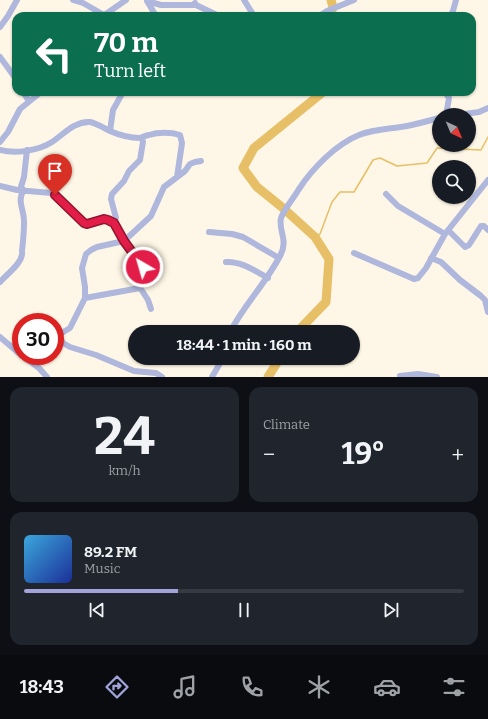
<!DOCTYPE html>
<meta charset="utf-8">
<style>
:root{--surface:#171b24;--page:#20242c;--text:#f1f3f6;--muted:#9ea1a6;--line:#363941;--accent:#a1a3da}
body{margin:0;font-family:Bitter,serif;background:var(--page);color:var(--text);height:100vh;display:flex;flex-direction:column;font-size:15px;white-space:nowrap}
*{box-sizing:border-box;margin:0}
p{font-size:13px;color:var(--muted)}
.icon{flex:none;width:22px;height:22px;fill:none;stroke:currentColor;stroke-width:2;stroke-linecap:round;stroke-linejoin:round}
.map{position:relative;height:377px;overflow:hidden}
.drawer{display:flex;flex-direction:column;gap:10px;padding:10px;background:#0d0f14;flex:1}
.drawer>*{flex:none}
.top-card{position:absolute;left:12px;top:12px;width:464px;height:84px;border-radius:12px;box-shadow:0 1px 3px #0004;background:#0b6e4f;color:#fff;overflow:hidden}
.needle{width:26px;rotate:136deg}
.controls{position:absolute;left:432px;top:108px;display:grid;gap:8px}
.controls a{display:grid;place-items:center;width:44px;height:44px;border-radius:50%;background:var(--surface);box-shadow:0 1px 3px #0004;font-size:20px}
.speed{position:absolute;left:12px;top:313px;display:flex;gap:8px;font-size:20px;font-weight:700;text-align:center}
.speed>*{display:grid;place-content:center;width:52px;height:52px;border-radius:50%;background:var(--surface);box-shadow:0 1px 3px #0004;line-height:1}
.speed .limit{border:6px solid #d22;background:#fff;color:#111}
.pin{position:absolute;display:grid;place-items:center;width:34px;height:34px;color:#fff;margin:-41px -17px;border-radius:50% 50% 50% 0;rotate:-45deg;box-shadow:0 0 4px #0007}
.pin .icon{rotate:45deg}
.me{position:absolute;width:44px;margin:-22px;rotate:322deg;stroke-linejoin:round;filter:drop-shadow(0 0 3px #0008)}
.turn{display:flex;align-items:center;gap:14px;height:84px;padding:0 16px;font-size:18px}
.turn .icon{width:52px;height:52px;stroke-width:2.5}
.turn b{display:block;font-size:28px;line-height:34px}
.big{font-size:30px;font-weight:700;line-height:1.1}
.drawer .tile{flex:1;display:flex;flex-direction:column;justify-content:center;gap:6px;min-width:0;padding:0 14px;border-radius:12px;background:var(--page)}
.drawer .dial{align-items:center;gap:0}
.dial b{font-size:52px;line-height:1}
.song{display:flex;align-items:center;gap:12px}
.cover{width:48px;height:48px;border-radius:6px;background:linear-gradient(135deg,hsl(200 70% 55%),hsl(230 70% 35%))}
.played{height:4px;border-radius:2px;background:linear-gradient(90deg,var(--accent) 35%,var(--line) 35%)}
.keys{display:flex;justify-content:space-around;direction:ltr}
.heat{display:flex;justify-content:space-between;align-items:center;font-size:22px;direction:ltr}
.drawer .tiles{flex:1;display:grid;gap:10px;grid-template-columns:1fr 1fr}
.tile:last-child{grid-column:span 2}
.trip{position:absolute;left:128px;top:325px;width:232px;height:40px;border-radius:20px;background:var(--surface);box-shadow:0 1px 3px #0004;font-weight:700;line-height:40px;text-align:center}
.menu{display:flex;height:64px;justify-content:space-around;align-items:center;background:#090b0e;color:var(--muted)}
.menu .icon{width:28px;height:28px}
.menu .selected{color:var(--accent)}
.menu b{font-size:18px;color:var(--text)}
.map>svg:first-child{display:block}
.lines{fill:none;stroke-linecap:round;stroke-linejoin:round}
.stream{stroke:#e7bf66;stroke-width:1.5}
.river{stroke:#e7bf66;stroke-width:9}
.minor{stroke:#afb7dc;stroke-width:6}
.route-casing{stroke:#92132f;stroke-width:10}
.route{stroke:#e11d48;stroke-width:7}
</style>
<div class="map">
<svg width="488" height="377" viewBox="0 0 488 377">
<rect width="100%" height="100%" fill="#fef7e7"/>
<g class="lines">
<path class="stream" d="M315,237L320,234L332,202L340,192H354L373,160L380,158L397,166L427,163L437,148L481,150L488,137"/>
<path class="river" d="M330,16L333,7L331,0
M297,332L326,302L329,259L315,237L283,208L257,187L243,168L254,148L323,92
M268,377L280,358"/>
<path class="minor" d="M73,0L83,3L104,15
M244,0L254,16
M147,1L161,5H196
M147,1L156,16
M195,3L196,5L219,16
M103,16L126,0
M319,16L327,11L354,0
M450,16L453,11L456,0
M0,27L8,16L17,0
M0,57L16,79
M23,92L29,101
M123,92L113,110L110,131C119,135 129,138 140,138C143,137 146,135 149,135C158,132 171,132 180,135L182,143L177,177
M445,92L449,98L446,115
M457,115L479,112L488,108
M142,138L143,142L140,160L129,171L124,181L112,194L111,199L116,218L114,223L116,226L120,233L124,241L143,266L141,269L139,286L148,300L151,309
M0,142L8,132L20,109L41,92
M0,150C15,154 38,151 52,142C63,135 74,121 90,122C96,123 104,128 110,131
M0,186L17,190L51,193L63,203L84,223C96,225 102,215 114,223
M20,190L24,177L27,150
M386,194L398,206L445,234
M448,230L465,247L469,245L481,226H484L488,230
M209,232L232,234L243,237L279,258
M354,253L414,279L418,278L426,268L445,234L488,180
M431,258L441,262L460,280L481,296L485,300L488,312
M226,262C241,261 255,271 268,278
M0,282C7,274 24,262 22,251C23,242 24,232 24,223C25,211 16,201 24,190
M85,298L140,288
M230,332C244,305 266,283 280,256C289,240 278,231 281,218C283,211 295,196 299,189C312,169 336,144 359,135C374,129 391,129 407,126C417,124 428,121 439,118
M59,336L63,343L70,347L96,355L134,371L156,373L162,377
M0,337L21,355
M55,337L70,328L85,298V287L82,268L86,254L91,250L97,247L124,241L151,216L164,187L185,171L190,164L195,162L201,161
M12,347L21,344
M23,356L39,368L47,377
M400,376L418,374L437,377
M212,377L219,365L222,358"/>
</g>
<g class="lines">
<g class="route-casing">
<path id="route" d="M55,195L84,223L87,224L104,219L108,220L114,223L124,241L143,267"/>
</g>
<use href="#route" class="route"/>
</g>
</svg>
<div class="controls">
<a><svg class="needle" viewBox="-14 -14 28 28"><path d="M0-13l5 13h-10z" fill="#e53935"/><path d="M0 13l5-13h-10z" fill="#9ea1a6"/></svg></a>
<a><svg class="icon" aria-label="search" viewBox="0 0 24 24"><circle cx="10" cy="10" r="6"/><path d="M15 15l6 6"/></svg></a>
</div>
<div class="speed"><div class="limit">30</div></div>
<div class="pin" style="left:55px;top:195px;background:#d93025"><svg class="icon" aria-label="arrive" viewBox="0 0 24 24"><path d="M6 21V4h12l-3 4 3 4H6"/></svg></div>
<svg class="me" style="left:143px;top:267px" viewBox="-20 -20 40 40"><circle r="17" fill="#e11d48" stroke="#fff" stroke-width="3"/><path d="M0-11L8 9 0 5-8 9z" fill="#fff"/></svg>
<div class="trip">18:44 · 1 min · 160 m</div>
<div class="top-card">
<div class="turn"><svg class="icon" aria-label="left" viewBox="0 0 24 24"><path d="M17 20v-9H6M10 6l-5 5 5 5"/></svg><div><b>70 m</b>Turn left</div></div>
</div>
</div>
<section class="drawer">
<div class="tiles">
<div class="tile dial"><b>24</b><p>km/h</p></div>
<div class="tile"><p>Climate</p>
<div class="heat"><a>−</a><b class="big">19°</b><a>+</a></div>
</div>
<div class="tile">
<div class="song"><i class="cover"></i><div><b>89.2 FM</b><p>Music</p></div></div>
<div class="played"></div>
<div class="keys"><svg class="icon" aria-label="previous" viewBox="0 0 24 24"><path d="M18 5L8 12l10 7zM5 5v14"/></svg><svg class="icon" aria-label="pause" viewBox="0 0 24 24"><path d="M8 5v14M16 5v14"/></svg><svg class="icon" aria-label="next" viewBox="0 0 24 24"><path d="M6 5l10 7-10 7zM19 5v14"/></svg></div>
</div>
</div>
</section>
<nav class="menu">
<b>18:43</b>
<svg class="icon selected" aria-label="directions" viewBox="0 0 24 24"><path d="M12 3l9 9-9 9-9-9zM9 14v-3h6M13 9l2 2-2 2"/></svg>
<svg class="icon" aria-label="music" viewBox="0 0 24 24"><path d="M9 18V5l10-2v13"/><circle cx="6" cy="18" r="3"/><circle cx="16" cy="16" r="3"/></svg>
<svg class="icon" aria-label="phone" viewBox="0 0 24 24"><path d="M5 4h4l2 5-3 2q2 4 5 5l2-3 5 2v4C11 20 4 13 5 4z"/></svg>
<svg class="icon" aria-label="climate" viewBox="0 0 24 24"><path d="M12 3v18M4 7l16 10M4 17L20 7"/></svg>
<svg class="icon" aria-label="car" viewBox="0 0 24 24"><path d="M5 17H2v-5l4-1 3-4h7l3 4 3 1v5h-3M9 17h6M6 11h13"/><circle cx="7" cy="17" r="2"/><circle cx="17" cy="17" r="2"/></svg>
<svg class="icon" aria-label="filters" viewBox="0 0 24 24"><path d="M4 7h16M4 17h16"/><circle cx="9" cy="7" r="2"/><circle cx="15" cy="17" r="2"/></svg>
</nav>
